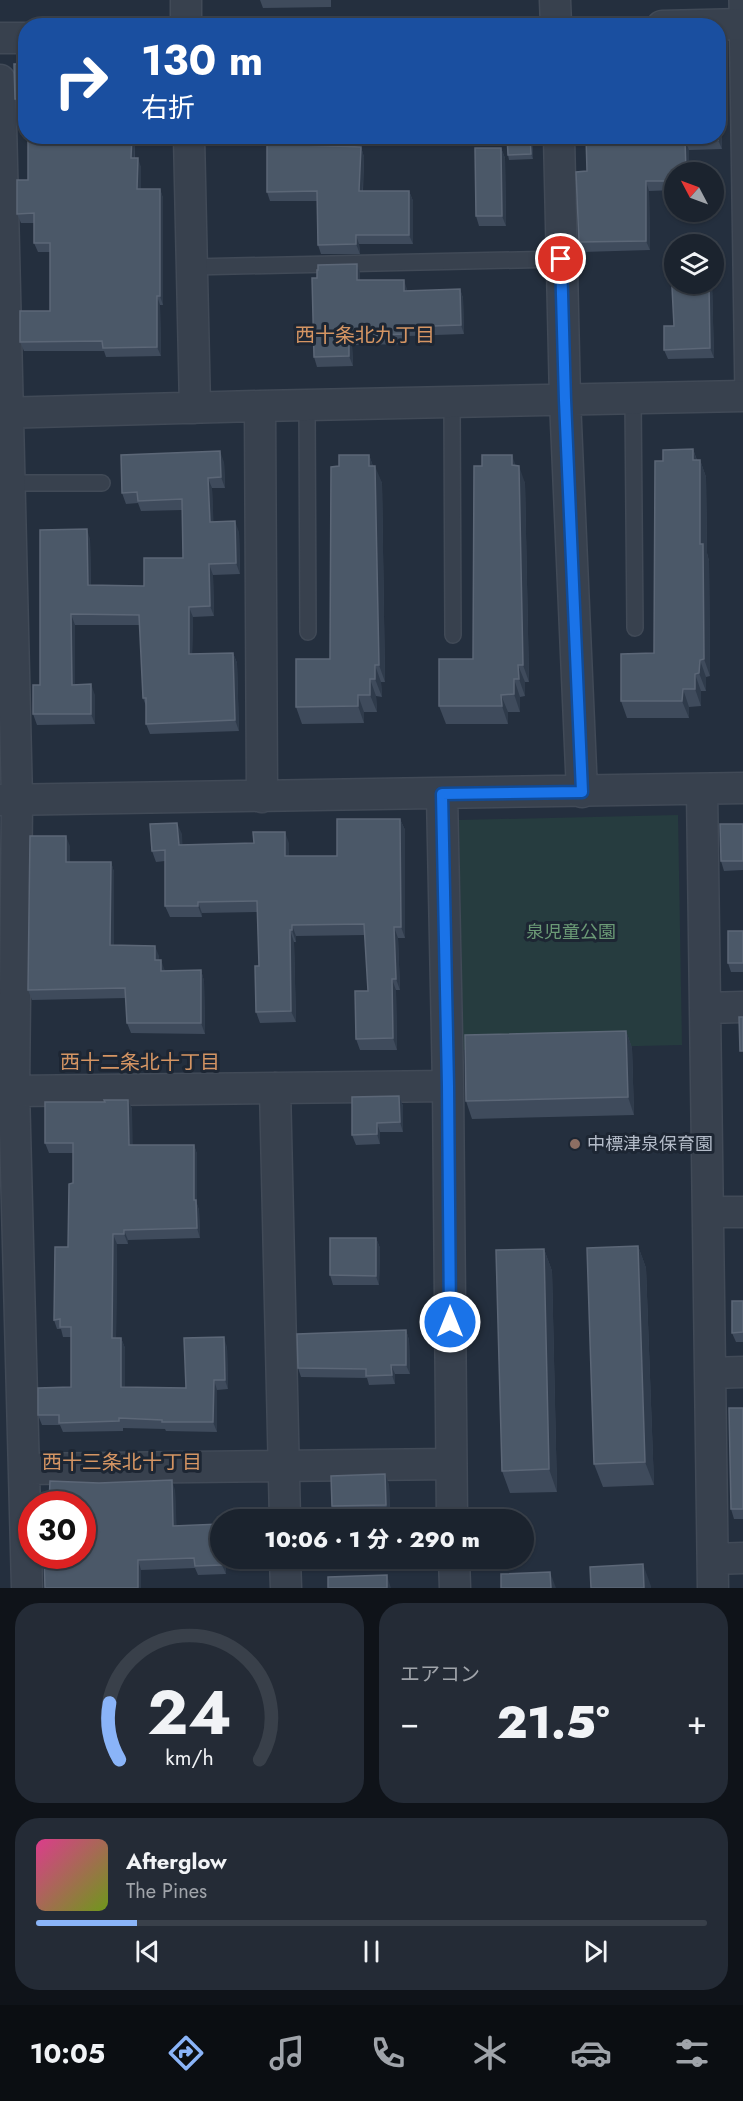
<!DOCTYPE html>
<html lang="ja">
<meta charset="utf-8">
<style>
:root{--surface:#1b232e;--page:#242b36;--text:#f1f3f6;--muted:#a0a4aa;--line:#39404a;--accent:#8ab4f8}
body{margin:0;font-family:Jost,"Noto Sans JP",sans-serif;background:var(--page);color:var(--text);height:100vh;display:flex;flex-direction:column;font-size:22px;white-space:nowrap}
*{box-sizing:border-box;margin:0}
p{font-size:20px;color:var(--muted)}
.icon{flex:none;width:33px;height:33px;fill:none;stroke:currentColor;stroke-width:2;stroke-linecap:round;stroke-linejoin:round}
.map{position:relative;height:1588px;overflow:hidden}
.details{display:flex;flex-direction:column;gap:15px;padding:15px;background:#0f1319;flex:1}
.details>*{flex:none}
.guide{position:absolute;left:18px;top:18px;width:708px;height:126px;border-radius:24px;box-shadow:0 2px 4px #0004,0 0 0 2px var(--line);background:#1a4fa0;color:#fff;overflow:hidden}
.needle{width:39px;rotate:311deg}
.fabs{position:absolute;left:664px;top:162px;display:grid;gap:12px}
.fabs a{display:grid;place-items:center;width:60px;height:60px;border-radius:50%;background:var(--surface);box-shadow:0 2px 4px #0004,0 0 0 2px var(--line);font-size:30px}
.speed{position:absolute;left:18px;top:1491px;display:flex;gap:12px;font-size:30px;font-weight:700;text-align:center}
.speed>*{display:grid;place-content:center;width:78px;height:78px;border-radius:50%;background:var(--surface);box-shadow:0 2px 4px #0004,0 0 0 2px var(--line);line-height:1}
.speed .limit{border:9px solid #d22;background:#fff;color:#111}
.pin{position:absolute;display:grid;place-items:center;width:51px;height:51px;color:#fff;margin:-26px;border:3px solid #fff;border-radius:50%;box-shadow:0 2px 6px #0007}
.me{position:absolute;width:66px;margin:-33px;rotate:0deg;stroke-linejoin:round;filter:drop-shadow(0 0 4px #0008)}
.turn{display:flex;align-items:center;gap:21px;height:126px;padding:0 24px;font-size:27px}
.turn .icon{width:78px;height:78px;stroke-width:2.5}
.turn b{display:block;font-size:42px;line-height:51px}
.big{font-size:45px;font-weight:800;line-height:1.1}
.details .card{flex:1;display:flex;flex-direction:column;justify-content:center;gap:9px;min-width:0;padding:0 21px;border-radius:24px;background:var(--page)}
.details .dial{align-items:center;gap:0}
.dial svg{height:156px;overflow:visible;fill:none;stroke:var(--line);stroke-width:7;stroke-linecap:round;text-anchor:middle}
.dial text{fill:var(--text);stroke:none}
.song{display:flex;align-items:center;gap:18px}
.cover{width:72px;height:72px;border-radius:9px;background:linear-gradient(135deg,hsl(330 70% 55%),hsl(80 70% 35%))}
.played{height:6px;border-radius:3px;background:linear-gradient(90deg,var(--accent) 15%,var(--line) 15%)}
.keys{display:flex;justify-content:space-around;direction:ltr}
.heat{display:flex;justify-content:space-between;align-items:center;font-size:33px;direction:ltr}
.details .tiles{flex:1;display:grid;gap:15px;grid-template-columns:1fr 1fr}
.card:last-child{grid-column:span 2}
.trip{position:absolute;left:210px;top:1509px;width:324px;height:60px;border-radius:30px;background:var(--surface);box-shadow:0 2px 4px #0004,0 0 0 2px var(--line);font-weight:800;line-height:60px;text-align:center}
.tabs{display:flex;height:96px;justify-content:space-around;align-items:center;background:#0b0e12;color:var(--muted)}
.tabs .icon{width:42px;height:42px}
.tabs .selected{color:var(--accent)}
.tabs b{font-size:27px;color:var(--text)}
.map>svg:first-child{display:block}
.green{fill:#263c3f}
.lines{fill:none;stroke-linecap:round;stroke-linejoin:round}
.lane-casing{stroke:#414a57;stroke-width:18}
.street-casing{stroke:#414a57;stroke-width:33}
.lane{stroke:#38414e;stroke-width:15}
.street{stroke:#38414e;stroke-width:30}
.wall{fill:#3f4b5c}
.shaded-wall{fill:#2f3b4b}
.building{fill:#4b5868;stroke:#5c6777;stroke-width:1.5}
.route-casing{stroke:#114b97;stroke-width:15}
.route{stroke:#1a73e8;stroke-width:10}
.education-dot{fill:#8d6e63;stroke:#1d2633;stroke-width:2}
.labels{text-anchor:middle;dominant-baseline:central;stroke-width:6;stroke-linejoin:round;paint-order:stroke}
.park-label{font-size:18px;fill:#6b9a76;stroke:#1d2633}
.poi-label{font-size:18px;fill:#b4bcc9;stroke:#1d2633;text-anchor:start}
.neighbourhood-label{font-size:20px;fill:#d59563;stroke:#1d2633}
</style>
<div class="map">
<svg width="743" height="1588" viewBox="0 0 743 1588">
<rect width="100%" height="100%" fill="#242f3e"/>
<path class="green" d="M678,815L682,1045L463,1050L459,820Z"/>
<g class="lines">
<g class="lane-casing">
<path id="lane" d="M737,0L743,396
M191,267L561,259
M633,399L635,628
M452,402L453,635
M307,405L308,632
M9,483H102"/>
</g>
<g class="street-casing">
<path id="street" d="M186,0V26
M555,0L556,26
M662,26L743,24
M0,38H26
M0,80L17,800L14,1091L27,1588
M189,136L195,408
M559,136L565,400L582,792
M260,406L262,797
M0,413L260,406L743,396
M702,789L713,1588
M442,794L448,1086L452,1520
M0,800L743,788
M705,1008L743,1007
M275,1088L285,1520
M14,1091L448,1086
M708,1212H743
M710,1373L743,1372
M24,1469L451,1464
M285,1558L286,1588
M454,1558L455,1588
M713,1559L743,1558"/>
</g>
<use href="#lane" class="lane"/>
<use href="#street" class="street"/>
</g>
<path class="wall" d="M260,0H331V7L263,8Z
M718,46L719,110L721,116L722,149L689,150V172H675V190L649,191L650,250L582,252L579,242L587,171L586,136H718Z
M26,64V109H18L15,99Z
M28,136H133L135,141V158L141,167V189H160L163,198V305H160L161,356L106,357L104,351H24L20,342L50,311V252H38L34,243V223H21L17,214L28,180Z
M264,136H304V145L361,147L364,157L363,191H409L413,201V244H359L360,254H321L318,245L317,201H270L267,192V141H266Z
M532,136L533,159L509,160L508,155Z
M501,148L505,158L506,226H479L476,216Z
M357,264L360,273V280L407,289V291L460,289L463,298L464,334L408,336V344L352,345L353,366L317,367L314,357L317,278Z
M675,284H712L714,358L668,359L664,350L674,326Z
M693,449L697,460H700L706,477L707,553L709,561L710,676L706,677V691H701V706L689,707V718H627L621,701L654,653L663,461Z
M369,455L373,466L382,483L385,682H381L382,697L376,696L377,712H364V723L302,724L296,707L330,659Z
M224,462L225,488H212L213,522L239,532L240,574L213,575L214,616L193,617L192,654L233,653L237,663L239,731L150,734L146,724V706L143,698L140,625H75V684L95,695V724L37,725L33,714L40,685L90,539L91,585L144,586L183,558L182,510L141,511L138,503L126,504L122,493Z
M516,466L525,483L529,682H525V696L520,697V712H508V724H446L439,706L473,659Z
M400,819L405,830V938H398L400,990H396L397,1050H360L356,1039L368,991L365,935L296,936V942H294L296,1022L260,1023L256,1012L259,966L257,912L202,913V917H170L165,906V861L156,862L152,851L182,834V845L289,843V856H337Z
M743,824V870L724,871L721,861Z
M70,846V862H111L114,872V945L159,956L158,960L165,971L201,970L204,981L205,1034L131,1033L127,1023L126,998L32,1000L28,990Z
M743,931V972H731L728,963Z
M626,1031L632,1048L634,1115L472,1119L466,1101Z
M399,1096L403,1106V1132H380V1144L356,1145L352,1135Z
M128,1100L132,1109V1145H194L197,1154V1204L199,1210L200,1238L128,1240V1244H117L116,1338H121L125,1348V1387L186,1388L227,1347L228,1389L217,1390V1432L166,1431L165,1429L123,1428V1431L63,1432L60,1425H42L38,1415L71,1387V1337H63L61,1329H57L54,1320L68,1247L73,1183V1153H49L45,1143L105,1102Z
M376,1238L380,1248L379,1285H333L330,1275Z
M638,1246L646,1268L654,1485L603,1487L594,1464Z
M544,1249L552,1271L557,1492L510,1493L502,1471Z
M743,1301V1342H736L732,1333Z
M406,1330L409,1340L410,1374H395V1384L369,1385L367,1378L301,1377L298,1368Z
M743,1408V1519H734L731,1509Z
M389,1484L390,1515L335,1516L332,1506Z
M175,1490L176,1526L220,1558H225L226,1574L198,1575L195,1568L141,1570V1588H45L44,1565L40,1556Z"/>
<path class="shaded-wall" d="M718,46L719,110L721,116L722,149L718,140Z
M132,136H133L135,141L134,167L131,158Z
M301,136H304V155L301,145Z
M530,136H532L533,159L531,154Z
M685,140L689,150V172H686Z
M361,147L364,157L362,201L359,191Z
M501,148L505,158L506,226L502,216Z
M138,158L141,167V198L137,189Z
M646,181L649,191L650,250L646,241Z
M160,189L163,198V305L160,296Z
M409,191L413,201V244L409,235Z
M356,235L359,244L360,254L356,244Z
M357,264L360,273V290L357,280Z
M404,280L407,289V300L404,291Z
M709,284H712L714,358L710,348Z
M460,289L463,298L464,334L461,325Z
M157,296L160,305L161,356L157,347Z
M404,327L408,336V344L405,334Z
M349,336L352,345L353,366L349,356Z
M693,449L699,467L693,460Z
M220,451L224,462L225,488L221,477Z
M369,455L375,472L369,466Z
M512,455L518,472L512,465Z
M700,460L706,477L707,553L709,561L710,676L704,659L700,544Z
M375,466L382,483L385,682L379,665Z
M519,466L525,483L529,682L523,665Z
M208,478L212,488L214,532L210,522Z
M235,521L239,532L240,574L236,563Z
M87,529L90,539L91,596L88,585Z
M209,564L213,575L214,616L210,606Z
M189,607L193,617L192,665L189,654Z
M71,614L75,625V695L72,685Z
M233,653L237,663L239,731L235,720Z
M700,660L706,677V691L699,673Z
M375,665L381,682L382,697L375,679Z
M518,665L525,682V696L519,679Z
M695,674L701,691V706L695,689Z
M370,679L376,696L377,712L370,695Z
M514,679L520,697V712L514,694Z
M91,684L95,695V724L91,714Z
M683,689L689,707V718L682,701Z
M358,695L364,712V723L358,706Z
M501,695L508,712V724L502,706Z
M400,819L405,830V938L401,927Z
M177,823L182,834L183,856L179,845Z
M285,832L289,843V868L285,856Z
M66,836L70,846V872L66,862Z
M111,862L114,872V955L110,945Z
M198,902L202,913V917L198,906Z
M292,925L296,936V942L292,930Z
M394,927L398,938L400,990L396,979Z
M290,930L294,942L296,1022L291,1011Z
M155,946L159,956L158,971L155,960Z
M161,960L165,971H161Z
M201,970L204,981L205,1034L201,1023Z
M392,979L396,990L397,1050L393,1038Z
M626,1031L632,1048L634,1115L628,1097Z
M399,1096L403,1106V1132L400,1122Z
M128,1100L132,1109L133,1155L129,1145Z
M377,1123L380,1132V1144L377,1134Z
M194,1145L197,1154V1204L199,1210L200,1238L197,1228L194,1200Z
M124,1230L128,1240V1244L124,1234Z
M113,1234L117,1244L116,1348L112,1338Z
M376,1238L380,1248L379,1285L376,1276Z
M638,1246L646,1268L654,1485L645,1462Z
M544,1249L552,1271L557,1492L549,1469Z
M406,1330L409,1340L410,1374L406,1365Z
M224,1337L227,1347L228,1389L225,1380Z
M121,1338L125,1348V1396L121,1387Z
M391,1365L395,1374V1384L392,1375Z
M214,1380L217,1390V1432L213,1422Z
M385,1474L389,1484L390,1515L386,1505Z
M172,1480L175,1490L177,1535L173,1526Z
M222,1558H225L226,1574L222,1565Z
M138,1560L141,1570V1588H138Z
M643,1564L651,1586V1588H644Z
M550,1572L556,1588H551Z
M387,1575L390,1585L391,1588H387Z"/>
<path class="building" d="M14,64H26V99H15Z
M28,136H132L131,158H138L137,189H160V296H157V347L103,348L102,341L20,342V311H50V243H34V213L17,214V180H28Z
M267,136H301V145L361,147L359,191H409V235H356V244L318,245L317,191L267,192Z
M507,136H530L531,154L508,155Z
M586,136H718V140H685L686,172H675V181H646V241L579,242L576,172L587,171Z
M475,148H501L502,216H476Z
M357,264V280H404V291L460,289L461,325L404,327L405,334L349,336V356L314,357L312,278H317V270H318V265Z
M671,267H675V284H709L710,348L664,350V326H674Z
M693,449V460H700V544H703L704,659L700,660L699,673L695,674V689H683L682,701H621V654L654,653L655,461H663V450Z
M220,451L221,477L208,478L210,522L235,521L236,563L209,564L210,606L189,607V654L233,653L235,720L146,724V698H143L139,615L71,614L72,685L91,684V714H33V685H40V530L87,529L88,585L144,586V558H183L182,499L138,501L137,492L122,493L121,455Z
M339,455H369V466H375L379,665H375V679H370V695H358V706L296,707V659H330L331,467L339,466Z
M482,455H512V465L519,466L523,665H518L519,679H514V694L501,695L502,706H439V659H473L474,466H482Z
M337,819H400L401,927H394L396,979H392L393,1038L356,1039L355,991H368L364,924L292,925V930H290L291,1011L256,1012L255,966H259L257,901L198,902V906H165V850L152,851L150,824L177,823L179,845L254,843L253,832H285V856H337Z
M720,824H743V861H721Z
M30,836H66V862H111L110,945L155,946V960H161V971L201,970V1023H127L125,988L28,990Z
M728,931H743V963H728Z
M739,1017H743V1051H740Z
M626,1031L628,1097L466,1101L465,1035Z
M399,1096L400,1122L377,1123V1134L352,1135V1097Z
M104,1100H128L129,1145H194V1200H196L197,1228L124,1230V1234H113L112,1338H121V1387L186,1388L184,1338L224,1337L225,1380H214L213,1422H162V1420L119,1418V1421L59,1423V1415H38V1388L71,1387V1327H60V1319L54,1320L55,1247H68L69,1184L73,1183V1143H45V1102H105Z
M330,1238H376V1276L330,1275Z
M638,1246L645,1462L594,1464L587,1248Z
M544,1249L549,1469L502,1471L496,1250Z
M732,1301H743V1332L732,1333Z
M406,1330V1365H391L392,1375L366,1376V1369L298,1368L297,1334Z
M729,1408H743V1509H731Z
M385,1474L386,1505L332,1506L331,1476Z
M172,1480L173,1526L220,1524V1558H222V1565L195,1566L194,1558L138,1560V1588H45L44,1556H40H82V1504H49L50,1481L99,1483Z
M643,1564L644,1588H591L590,1567Z
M550,1572L551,1588H501V1574Z
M387,1575V1588H328V1577Z"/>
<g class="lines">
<g class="route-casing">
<path id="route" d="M450,1322L448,1086L442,794L582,792L565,400L561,259"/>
</g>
<use href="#route" class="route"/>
</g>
<circle class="education-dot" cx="575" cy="1144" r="6"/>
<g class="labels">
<g class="park-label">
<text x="571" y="932">泉児童公園</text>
</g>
<g class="poi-label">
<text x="587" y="1144">中標津泉保育園</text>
</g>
<g class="neighbourhood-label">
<text x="365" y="335">西十条北九丁目</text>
<text x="140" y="1062">西十二条北十丁目</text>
<text x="122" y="1462">西十三条北十丁目</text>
</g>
</g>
</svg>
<div class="fabs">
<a><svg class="needle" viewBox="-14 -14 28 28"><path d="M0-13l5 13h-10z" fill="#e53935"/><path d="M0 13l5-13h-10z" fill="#a0a4aa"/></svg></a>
<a><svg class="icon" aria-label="layers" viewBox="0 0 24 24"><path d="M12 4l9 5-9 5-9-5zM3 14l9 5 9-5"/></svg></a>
</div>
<div class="speed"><div class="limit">30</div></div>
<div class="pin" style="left:561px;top:259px;background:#d93025"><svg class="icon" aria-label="arrive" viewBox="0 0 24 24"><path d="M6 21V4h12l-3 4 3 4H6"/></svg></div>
<svg class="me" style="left:450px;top:1322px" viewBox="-20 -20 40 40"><circle r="17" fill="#1a73e8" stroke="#fff" stroke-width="3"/><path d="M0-11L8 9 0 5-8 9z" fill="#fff"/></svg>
<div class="trip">10:06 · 1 分 · 290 m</div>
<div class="guide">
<div class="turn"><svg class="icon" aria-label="right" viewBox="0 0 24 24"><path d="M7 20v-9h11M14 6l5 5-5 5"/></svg><div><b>130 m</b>右折</div></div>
</div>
</div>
<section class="details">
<div class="tiles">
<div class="card dial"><svg viewBox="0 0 100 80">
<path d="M14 69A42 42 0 1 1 86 69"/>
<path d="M14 69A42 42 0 0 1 9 40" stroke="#8ab4f8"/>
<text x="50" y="56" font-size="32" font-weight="700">24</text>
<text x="50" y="72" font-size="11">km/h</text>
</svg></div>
<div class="card"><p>エアコン</p>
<div class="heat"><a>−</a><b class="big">21.5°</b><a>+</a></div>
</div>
<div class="card">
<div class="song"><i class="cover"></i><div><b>Afterglow</b><p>The Pines</p></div></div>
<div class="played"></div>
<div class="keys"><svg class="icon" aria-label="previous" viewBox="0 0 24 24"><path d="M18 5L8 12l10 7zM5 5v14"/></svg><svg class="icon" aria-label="pause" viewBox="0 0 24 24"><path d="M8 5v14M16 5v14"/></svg><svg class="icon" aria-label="next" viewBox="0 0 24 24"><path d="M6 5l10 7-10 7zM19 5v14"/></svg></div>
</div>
</div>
</section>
<nav class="tabs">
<b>10:05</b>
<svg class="icon selected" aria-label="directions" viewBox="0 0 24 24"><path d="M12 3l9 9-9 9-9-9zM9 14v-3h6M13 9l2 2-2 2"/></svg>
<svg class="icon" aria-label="music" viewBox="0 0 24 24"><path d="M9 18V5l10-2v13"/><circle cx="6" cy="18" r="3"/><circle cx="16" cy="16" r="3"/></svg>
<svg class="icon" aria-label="phone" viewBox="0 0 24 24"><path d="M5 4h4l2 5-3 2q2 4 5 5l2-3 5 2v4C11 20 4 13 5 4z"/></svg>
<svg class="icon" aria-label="climate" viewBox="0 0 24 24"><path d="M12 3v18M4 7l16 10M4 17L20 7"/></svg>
<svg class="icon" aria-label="car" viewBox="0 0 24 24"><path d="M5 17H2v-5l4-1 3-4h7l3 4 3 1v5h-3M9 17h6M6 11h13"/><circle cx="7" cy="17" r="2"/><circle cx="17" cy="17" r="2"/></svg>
<svg class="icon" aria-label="filters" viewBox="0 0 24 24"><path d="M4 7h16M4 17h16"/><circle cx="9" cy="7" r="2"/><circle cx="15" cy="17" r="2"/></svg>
</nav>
